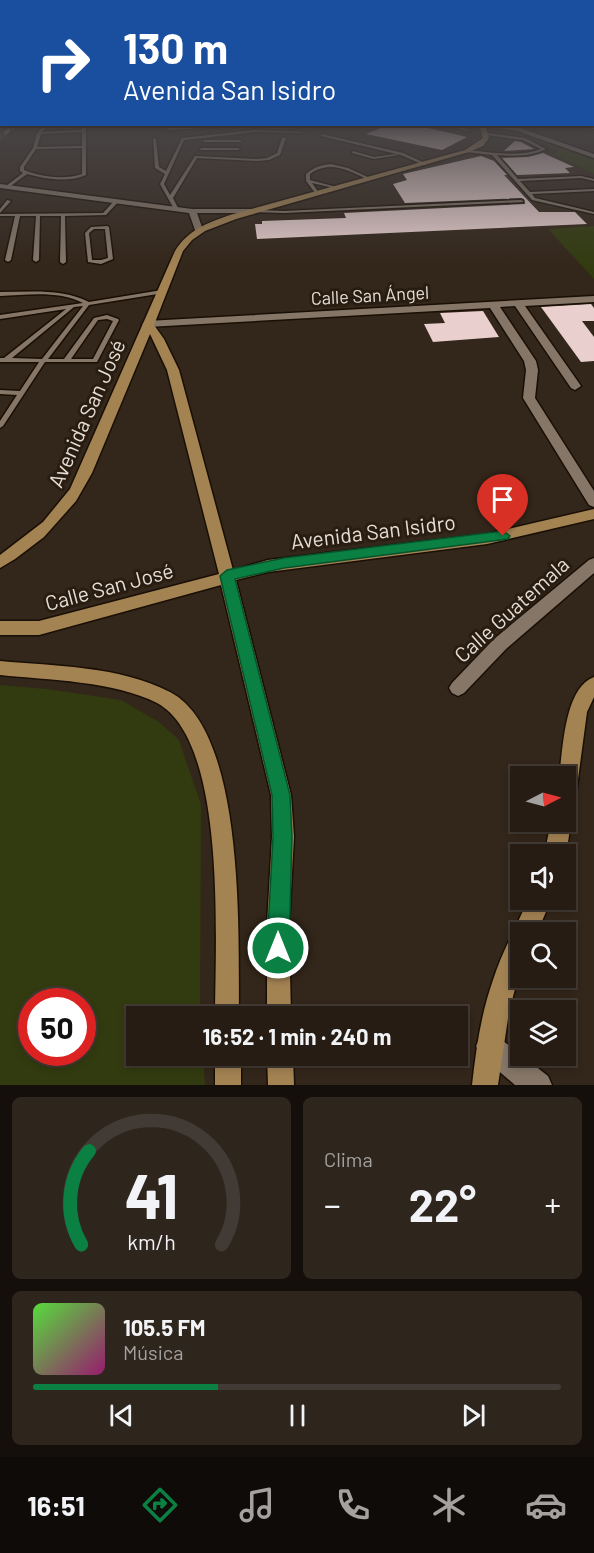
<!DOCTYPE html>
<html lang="es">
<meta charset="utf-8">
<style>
:root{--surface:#261c14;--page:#2e251d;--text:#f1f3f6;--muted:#a4a1a0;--line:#423a34;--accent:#0b8043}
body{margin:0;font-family:Barlow,sans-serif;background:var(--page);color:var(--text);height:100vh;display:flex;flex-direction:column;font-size:22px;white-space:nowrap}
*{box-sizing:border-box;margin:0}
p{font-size:20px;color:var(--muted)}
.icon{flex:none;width:33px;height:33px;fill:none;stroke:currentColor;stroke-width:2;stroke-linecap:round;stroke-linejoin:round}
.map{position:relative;height:1085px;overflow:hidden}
.details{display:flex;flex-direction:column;gap:12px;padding:12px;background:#150f0b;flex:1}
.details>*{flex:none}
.banner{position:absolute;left:0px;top:0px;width:594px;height:126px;box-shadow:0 3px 9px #0003,0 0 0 2px var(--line);background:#1a4fa0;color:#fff;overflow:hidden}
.needle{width:39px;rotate:84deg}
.tools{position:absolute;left:510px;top:766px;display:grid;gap:12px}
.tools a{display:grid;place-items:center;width:66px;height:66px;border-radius:0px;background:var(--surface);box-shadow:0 3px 9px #0003,0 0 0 2px var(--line);font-size:30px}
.speed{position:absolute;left:18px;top:988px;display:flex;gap:12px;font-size:30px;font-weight:700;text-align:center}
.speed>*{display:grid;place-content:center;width:78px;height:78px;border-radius:50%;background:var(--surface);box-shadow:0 3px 9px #0003,0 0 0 2px var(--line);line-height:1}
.speed .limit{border:9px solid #d22;background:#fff;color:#111}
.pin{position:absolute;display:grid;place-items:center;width:51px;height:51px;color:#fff;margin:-62px -26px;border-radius:50% 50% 50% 0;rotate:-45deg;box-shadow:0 0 6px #0007}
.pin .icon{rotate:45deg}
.me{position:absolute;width:66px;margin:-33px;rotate:0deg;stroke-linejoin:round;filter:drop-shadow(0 0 4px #0008)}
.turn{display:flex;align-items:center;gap:21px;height:126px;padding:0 24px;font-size:27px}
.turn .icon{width:78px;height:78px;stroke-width:2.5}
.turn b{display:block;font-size:42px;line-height:51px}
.big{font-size:45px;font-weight:700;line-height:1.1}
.details .widget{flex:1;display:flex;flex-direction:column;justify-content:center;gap:9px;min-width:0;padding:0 21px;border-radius:9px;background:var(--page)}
.details .dial{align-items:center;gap:0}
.dial svg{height:156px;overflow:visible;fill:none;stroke:var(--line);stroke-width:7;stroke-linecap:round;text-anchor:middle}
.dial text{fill:var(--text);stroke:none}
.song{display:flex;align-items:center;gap:18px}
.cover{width:72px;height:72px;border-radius:9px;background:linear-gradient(135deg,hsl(110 70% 55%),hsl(320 70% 35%))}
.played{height:6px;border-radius:3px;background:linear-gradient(90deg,var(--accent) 35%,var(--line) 35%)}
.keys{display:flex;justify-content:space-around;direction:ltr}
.heat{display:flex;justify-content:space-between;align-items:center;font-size:33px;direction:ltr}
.details .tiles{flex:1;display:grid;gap:12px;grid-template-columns:1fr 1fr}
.widget:last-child{grid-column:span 2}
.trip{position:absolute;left:126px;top:1006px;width:342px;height:60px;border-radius:0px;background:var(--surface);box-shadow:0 3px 9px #0003,0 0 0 2px var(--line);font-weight:700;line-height:60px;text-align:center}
.tabs{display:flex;height:96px;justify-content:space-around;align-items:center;background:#0f0b08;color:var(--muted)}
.tabs .icon{width:42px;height:42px}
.tabs .selected{color:var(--accent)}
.tabs b{font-size:27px;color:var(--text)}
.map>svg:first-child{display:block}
.green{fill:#323b0f;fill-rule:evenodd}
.building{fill:#e9d0cf}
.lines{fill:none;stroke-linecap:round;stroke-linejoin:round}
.lane-casing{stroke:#1a0f05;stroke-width:3}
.street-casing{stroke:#1a0f05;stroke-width:3}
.secondary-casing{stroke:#1a0f05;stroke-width:3}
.lane{fill:#857668;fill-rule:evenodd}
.street{fill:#857668;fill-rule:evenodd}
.secondary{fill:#a48353;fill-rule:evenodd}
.rail-casing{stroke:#b4aba2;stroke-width:3}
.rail{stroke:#291d11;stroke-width:2;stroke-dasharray:6;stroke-linecap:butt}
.route{fill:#0b8043;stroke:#07532c;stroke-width:1.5}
.labels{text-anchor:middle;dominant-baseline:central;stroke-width:6;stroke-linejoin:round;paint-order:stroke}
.far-street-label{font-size:18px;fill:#e6ded6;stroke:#291d11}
.street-label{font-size:21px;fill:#e6ded6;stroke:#291d11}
</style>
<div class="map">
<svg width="594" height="1085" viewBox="0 0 594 1085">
<rect width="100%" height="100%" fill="#33261a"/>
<path class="green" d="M501,128L511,129L594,158V174L552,153L560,152L534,139Z
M594,226V279L548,229Z
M0,685L47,689L121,700L159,722L179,740L201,805L200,1017H136V1056H203L205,1085H0ZM32,1002H82V1053H32Z"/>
<path class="building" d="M390,124H411L467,137L442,150L366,134Z
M515,141L521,142L534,149L504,151Z
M543,153L574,167L565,168L570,173L517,175L502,158L528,157Z
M481,156L494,161L507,175H504L539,212H575L587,224L257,239L255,224H262V221L346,218L344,213L525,204L524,199L521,198L405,203L393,184L407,180L403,174Z
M591,304L594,308V321H582L594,337V361L581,362L541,307Z
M483,311L499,337L433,342L424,324L445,323L440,313Z"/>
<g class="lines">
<g class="lane-casing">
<path id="lane" d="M45,124H48L42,132L82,130V124H86V175C69,183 45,179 27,174L8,188H6V186L23,173L20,171V167L33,148L37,133ZM82,132V146L37,147L41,134ZM82,148V174C64,180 41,177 24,170V167L36,149Z
M161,124H165L169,128L221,125L220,124H239L221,125L223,126L221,127L168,130Z
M440,124H448L470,130L468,131Z
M255,130L304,132L302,133L255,132L184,140L164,184L170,195L195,156L258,159L267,158L277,153L282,138L284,137L286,138L280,155L269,160L258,161L197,158L173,198L178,208L174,209L160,184L165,174L155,168L153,138L156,139L159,167L166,171L182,138Z
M487,133L525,138L546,149C531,157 513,156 497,155L518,179L581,176L594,179V181L581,178L520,181L530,192L594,189V191L532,194L535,198L594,212V214L532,200L492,155L466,152L467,150C490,152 518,158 541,149L523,140L486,135Z
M322,134L403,153L427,164L424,165L401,155L321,136Z
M204,140H240L242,141L240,142H203Z
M201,148H238L240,149L238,150H200Z
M353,151L374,157L396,154L398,155L374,159L352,153Z
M331,164L348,168L372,179L369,180C349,171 330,159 310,174V180L340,188L338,189L312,183L319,193L316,194L306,181V174C314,167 321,165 331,164Z
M7,200L11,201L0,213V209Z
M115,200L119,201L106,215L65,216L66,262L63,264L60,262L61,216H40L39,260L36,262L33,260L36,216H20L11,260L8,262L5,260L15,216H0V214L103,213Z
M521,200L523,201V202L284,213L254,212L252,211L254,210L284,211Z
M107,226L109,227L113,259L101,264L88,262L85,233L91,227ZM94,229H105L108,258L101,260H92L89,233Z
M162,290L165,292L164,293L89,305L48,359H64L94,318L107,315L118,319L119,320L97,362H45L3,426L0,428V421L17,395L0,394V390L20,391L39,362H0V358H4L66,309L0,319V315L83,303C59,290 26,295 0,296V292C30,292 62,288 89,302ZM83,306L42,359L12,358L74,307ZM107,319L113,321L93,359H71L98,320Z"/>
</g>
<g class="street-casing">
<path id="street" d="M495,124L520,128L594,154V158L517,131L480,125Z
M585,124L594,125V129Z
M0,184L192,209H254L258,211L254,213H197L203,230L199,233L195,230L189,213L0,188Z
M594,296V302L525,306L581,386L575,390L571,388L515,306L500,307L536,361L538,370L535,398L594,491V507L589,505L523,398L526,370L524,361L490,308L147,327L142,324L147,321Z
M594,558V573L506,649L464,693L458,696L452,693L449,688L452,683L494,639L589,560Z
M489,1033L498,1037L548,1076L552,1085H515L480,1055L476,1046L480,1037Z"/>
</g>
<g class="secondary-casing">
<path id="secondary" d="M479,124H485L489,138L483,146L469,152L236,219L205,231L192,240L183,251L154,325L164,339L179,370L233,570L268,560L487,534L594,509V519L487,544L268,572L236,580L291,795L294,837L289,925L291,1017H267V925L272,837L271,795L221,585L39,635H0V621H39L219,574L167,370L150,334L92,473L76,501L44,537L15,559L0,568V555L43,522L70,489L175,251C188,230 207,223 230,215L465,150L483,138Z
M0,661C55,666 120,666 170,692C247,732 238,942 239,1017H215C215,946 228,741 157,703C114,681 48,680 0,675Z
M594,677V697L587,712L576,794L573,801L566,804V777H559C563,750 564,688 594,677Z
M566,814L571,822L566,856L544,855L551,822H566Z
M528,900H551L537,933H520V970L509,1012L498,1085H472C476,1049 481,1014 493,980C502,952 516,927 528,900Z
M215,1056H241V1085H215Z
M267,1056H293L294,1085H268Z"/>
</g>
<use href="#lane" class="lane"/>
<use href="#street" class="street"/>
<use href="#secondary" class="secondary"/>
<g class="rail-casing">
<path id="rail" d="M0,137L17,124"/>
</g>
<use href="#rail" class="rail"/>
</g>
<linearGradient id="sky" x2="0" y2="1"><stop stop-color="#1c150e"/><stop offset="0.43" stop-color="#4a4749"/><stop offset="1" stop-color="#4a4749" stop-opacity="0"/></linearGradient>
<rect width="594" height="269" fill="url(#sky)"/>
<path class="route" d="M503,531L510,536L508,539L284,568L235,579L290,795L292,837L289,948L286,956L278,959L271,956L267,948L273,837L272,795L220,576L227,570L284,558Z"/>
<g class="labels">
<g class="far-street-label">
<text transform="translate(370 295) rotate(-3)">Calle San Ángel</text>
</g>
<g class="street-label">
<text transform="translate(86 413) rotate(-66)">Avenida San José</text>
<text transform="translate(373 531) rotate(-7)">Avenida San Isidro</text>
<text transform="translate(109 586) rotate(-15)">Calle San José</text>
<text transform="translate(511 609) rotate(-42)">Calle Guatemala</text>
</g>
</g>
</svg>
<div class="tools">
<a><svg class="needle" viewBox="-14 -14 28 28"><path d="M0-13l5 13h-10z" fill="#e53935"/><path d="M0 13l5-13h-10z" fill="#a4a1a0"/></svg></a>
<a><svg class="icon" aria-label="sound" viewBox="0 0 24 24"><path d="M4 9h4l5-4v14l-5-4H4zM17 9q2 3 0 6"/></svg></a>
<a><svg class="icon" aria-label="search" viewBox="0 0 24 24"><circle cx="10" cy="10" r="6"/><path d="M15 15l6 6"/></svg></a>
<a><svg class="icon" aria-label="layers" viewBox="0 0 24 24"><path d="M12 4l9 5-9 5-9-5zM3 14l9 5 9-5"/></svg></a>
</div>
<div class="speed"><div class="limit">50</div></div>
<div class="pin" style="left:503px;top:536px;background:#d93025"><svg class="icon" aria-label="arrive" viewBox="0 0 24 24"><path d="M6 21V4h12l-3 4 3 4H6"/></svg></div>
<svg class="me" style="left:278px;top:948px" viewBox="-20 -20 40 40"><circle r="17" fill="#0b8043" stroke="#fff" stroke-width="3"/><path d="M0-11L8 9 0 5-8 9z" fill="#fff"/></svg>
<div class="trip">16:52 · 1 min · 240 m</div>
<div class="banner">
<div class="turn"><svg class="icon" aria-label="right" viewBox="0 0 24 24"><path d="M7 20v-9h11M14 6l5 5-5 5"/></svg><div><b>130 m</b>Avenida San Isidro</div></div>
</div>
</div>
<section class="details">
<div class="tiles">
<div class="widget dial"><svg viewBox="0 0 100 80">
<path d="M14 69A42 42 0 1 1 86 69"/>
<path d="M14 69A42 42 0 0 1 18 21" stroke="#0b8043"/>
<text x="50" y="56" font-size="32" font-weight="700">41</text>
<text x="50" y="72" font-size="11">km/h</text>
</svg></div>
<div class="widget"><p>Clima</p>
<div class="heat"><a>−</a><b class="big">22°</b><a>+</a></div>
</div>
<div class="widget">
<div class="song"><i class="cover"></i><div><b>105.5 FM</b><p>Música</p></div></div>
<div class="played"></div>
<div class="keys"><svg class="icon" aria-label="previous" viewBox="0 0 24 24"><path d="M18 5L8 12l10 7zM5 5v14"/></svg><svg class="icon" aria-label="pause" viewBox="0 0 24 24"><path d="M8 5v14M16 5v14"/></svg><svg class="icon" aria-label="next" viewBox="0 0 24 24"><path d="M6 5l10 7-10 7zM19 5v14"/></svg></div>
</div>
</div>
</section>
<nav class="tabs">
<b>16:51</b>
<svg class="icon selected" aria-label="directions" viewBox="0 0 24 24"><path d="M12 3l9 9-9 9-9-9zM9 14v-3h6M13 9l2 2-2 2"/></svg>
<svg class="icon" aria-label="music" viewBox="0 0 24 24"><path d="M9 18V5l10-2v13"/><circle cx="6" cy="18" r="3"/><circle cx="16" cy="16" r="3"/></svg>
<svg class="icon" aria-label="phone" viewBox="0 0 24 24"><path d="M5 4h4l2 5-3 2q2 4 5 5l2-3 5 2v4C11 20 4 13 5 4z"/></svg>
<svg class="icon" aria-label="climate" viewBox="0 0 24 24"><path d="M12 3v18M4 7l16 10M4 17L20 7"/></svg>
<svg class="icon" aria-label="car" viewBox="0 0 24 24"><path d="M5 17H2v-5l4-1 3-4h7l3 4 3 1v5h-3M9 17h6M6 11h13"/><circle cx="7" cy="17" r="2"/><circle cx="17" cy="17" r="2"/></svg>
</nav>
